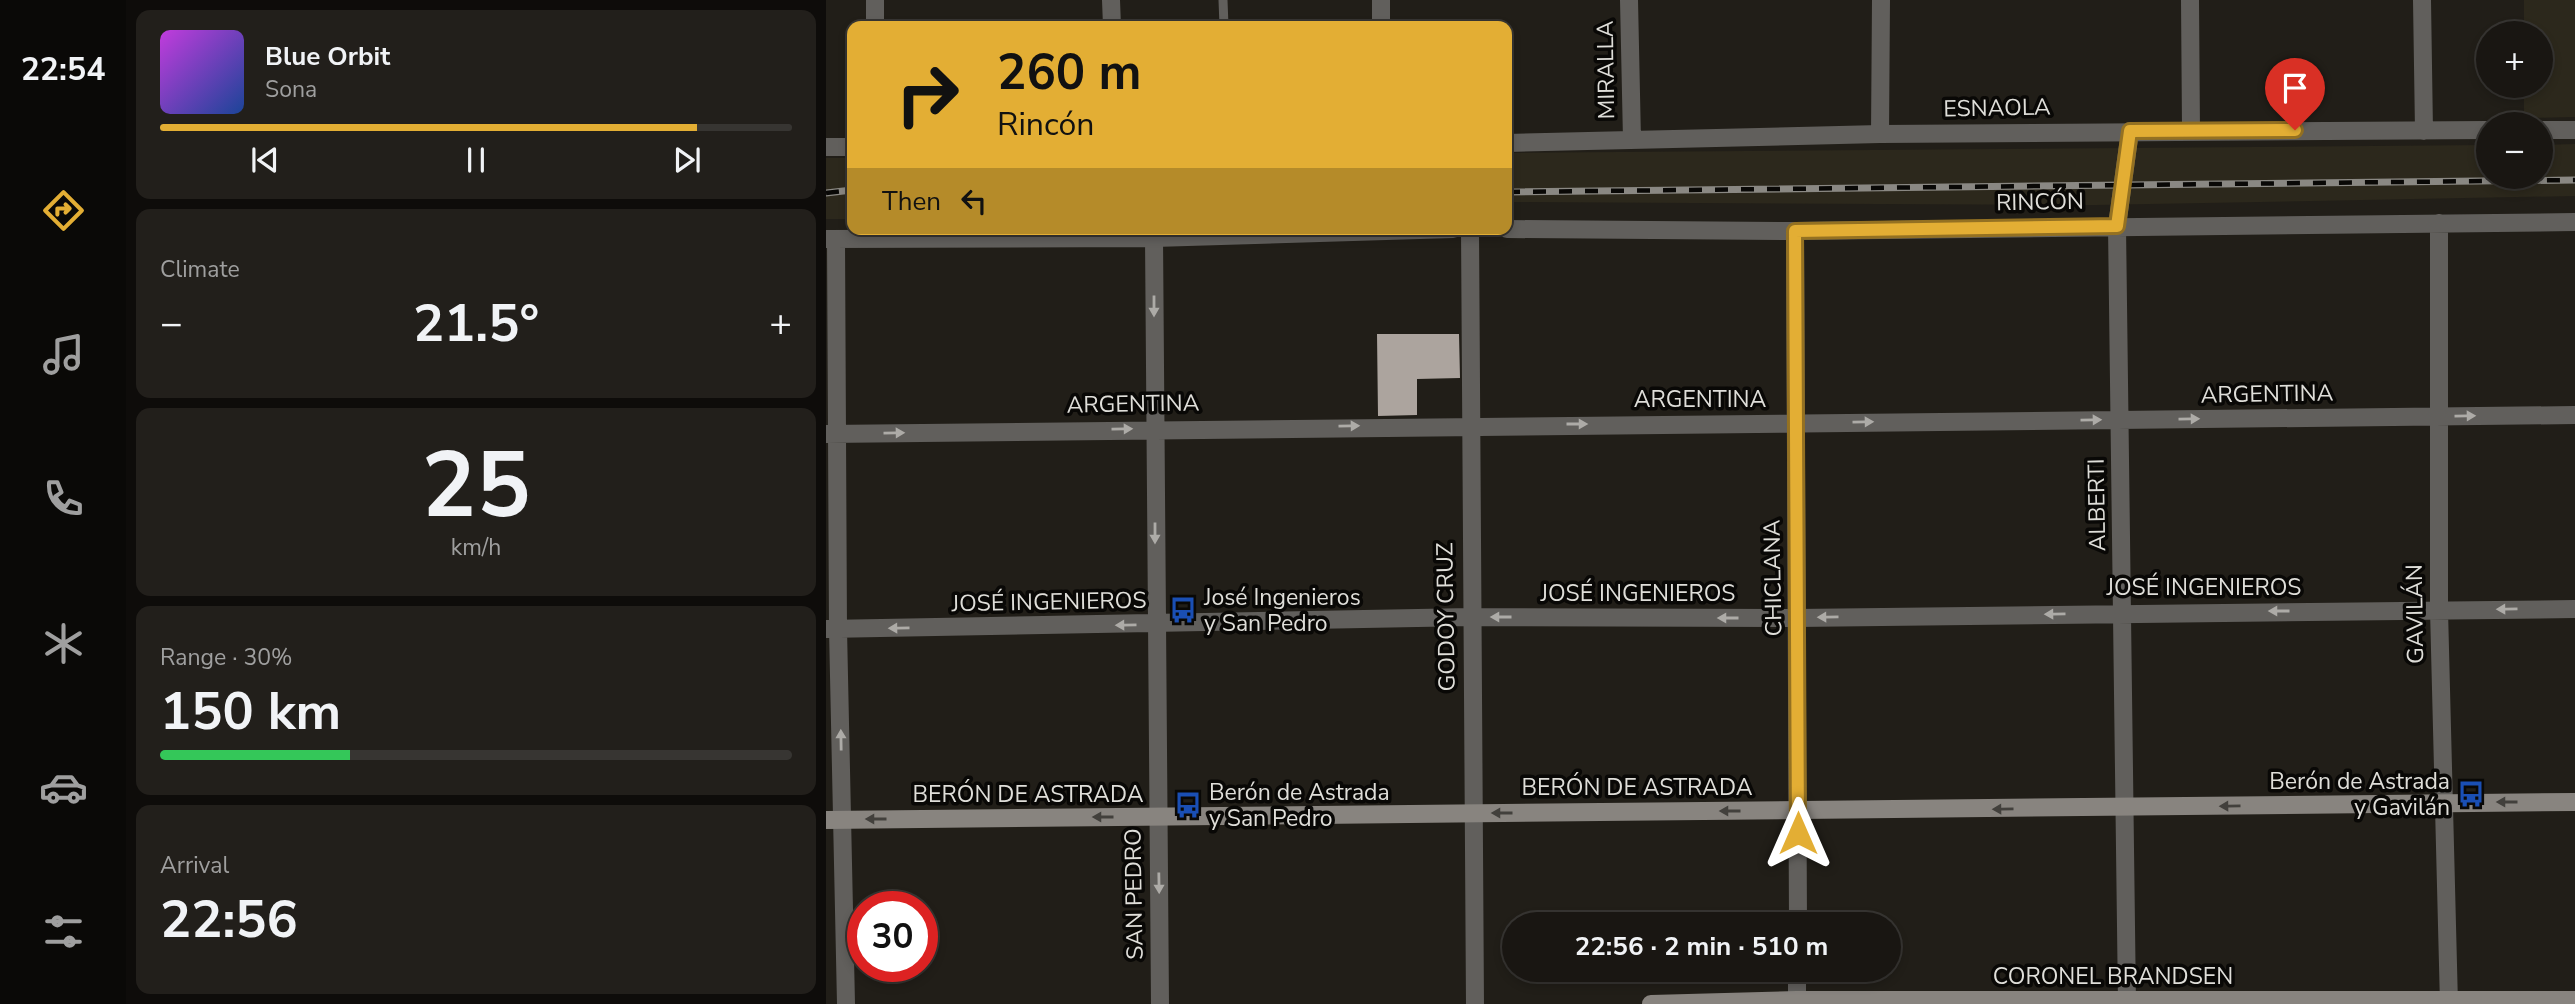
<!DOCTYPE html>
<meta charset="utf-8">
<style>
:root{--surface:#191612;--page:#221f1b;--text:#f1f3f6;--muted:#9f9f9f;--line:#373532;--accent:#e3ae34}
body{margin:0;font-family:"Nunito Sans",sans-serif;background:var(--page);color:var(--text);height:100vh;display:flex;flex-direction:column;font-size:26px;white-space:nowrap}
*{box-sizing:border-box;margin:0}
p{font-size:23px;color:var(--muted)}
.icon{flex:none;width:38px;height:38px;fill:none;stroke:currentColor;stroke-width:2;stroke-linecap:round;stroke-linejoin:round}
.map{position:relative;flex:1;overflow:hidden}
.details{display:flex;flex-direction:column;gap:10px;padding:10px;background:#0e0c0a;width:700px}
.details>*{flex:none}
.top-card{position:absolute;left:21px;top:21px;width:665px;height:214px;border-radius:14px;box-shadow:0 4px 10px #0003,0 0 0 2px var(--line);background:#e3ae34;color:#111;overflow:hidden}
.tools{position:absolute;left:1650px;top:21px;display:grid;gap:14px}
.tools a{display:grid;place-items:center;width:77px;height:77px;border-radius:50%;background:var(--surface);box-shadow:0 4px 10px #0003,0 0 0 2px var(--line);font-size:35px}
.speed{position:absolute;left:21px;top:891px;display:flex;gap:14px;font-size:35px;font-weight:700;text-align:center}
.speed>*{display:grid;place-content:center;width:91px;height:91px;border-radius:50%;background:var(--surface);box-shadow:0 4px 10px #0003,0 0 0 2px var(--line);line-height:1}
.speed .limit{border:10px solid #d22;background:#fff;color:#111}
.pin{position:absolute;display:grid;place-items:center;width:60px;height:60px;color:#fff;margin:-72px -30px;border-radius:50% 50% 50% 0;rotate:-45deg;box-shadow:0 0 7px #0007}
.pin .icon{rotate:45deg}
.me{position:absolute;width:77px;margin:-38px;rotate:0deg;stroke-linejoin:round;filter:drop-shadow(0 0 5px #0008)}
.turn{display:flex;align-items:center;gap:24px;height:147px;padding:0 35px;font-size:32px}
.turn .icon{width:91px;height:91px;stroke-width:2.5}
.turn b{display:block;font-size:49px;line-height:60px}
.then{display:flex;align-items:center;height:66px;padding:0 35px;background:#0003;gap:14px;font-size:26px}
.big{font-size:52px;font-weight:700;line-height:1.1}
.details .card{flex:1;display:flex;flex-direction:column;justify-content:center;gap:10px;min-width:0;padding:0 24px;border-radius:14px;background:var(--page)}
.details .dial{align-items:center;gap:0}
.dial b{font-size:91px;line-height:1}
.song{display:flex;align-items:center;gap:21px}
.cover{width:84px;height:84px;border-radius:10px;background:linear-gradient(135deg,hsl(290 70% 55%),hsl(220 70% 35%))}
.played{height:7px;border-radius:4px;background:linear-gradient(90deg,var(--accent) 85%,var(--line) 85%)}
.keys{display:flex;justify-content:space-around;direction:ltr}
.heat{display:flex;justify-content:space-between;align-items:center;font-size:38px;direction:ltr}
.charge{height:10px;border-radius:5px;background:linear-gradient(90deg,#34c759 30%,var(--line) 0)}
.trip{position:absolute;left:676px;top:912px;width:399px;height:70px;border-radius:35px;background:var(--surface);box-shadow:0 4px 10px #0003,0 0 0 2px var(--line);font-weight:700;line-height:70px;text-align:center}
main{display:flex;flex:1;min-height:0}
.menu{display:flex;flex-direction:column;width:126px;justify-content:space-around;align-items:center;background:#0a0907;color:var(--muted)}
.menu .icon{width:49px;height:49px}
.menu .on{color:var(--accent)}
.menu b{font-size:32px;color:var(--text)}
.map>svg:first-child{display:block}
.built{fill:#2c281c}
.building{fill:#aca49e}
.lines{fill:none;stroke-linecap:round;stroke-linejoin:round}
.lane{stroke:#615f5c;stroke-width:9}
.street{stroke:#615f5c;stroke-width:18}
.secondary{stroke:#88847f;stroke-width:18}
.rail-casing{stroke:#8a8883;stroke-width:7}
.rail{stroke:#090806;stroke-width:4.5;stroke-dasharray:13;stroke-linecap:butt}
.oneway{fill:#adaba7}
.oneway2{fill:#42403c}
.route-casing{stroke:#947122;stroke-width:18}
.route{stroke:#e3ae34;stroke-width:12}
.labels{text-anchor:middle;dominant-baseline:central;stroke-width:7;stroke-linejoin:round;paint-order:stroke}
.street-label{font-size:23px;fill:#dfded9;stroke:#090806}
.poi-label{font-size:23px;fill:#dfded9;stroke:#090806;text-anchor:start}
</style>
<main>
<nav class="menu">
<b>22:54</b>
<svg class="icon on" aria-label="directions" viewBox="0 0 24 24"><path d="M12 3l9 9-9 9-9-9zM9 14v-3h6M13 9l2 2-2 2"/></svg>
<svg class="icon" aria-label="music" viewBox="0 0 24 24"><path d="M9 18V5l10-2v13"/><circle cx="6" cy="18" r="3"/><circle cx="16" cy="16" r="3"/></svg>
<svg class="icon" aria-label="phone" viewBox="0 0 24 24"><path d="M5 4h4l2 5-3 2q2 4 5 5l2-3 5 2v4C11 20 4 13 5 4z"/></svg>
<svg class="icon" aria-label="climate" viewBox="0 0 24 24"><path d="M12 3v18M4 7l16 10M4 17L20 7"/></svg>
<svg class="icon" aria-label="car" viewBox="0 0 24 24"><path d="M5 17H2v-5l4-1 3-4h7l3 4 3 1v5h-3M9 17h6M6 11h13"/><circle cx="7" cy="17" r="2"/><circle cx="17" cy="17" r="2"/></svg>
<svg class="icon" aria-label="filters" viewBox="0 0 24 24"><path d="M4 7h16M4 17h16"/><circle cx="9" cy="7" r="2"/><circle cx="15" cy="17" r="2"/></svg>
</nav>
<section class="details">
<div class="card">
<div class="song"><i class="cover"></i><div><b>Blue Orbit</b><p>Sona</p></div></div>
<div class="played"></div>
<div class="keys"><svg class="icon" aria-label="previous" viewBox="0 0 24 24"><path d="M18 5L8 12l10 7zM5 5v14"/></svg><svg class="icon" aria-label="pause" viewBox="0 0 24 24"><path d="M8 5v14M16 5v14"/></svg><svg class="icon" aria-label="next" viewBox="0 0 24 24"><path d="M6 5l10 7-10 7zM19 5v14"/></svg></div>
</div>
<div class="card"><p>Climate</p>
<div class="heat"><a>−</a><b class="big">21.5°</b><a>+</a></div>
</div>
<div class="card dial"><b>25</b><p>km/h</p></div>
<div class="card"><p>Range · 30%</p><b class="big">150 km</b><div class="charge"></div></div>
<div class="card"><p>Arrival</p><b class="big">22:56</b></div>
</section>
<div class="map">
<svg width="1749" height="1004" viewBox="0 0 1749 1004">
<rect width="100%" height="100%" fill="#211e18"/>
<path class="built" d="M1698,0H1749V117L1698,118V86H1715V33H1698Z
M1749,144V196L1269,205L681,202V153L1662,145V177H1715V145Z
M0,158H26V219H0Z"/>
<path class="building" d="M551,334H633L634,378L591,379V415L552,416Z"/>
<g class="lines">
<path class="lane" d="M397,0L398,26"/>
<path class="street" d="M49,0V26
M285,0L286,26
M803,0L806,140
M1364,0L1365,130
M1596,0L1598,131
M555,26V0
M1715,130H1749
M1054,134L1055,0
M681,143L1054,134L1662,130
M0,147H26
M1613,223V610L1623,1004
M644,229L649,1004
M681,229L969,231L1749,222
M969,231L972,924
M328,238L334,1004
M0,239L328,238L627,229
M10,240L12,629L20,1004
M0,434L1749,415
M0,629L645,617L970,618L1749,609
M971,1000V970
M1301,1004L1291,226L1304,131"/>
<path class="secondary" d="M0,820L1749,802
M825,1004L971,1000H1749"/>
<g class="rail-casing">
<path id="rail" d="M681,192L1749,180
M0,193L26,190"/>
</g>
<use href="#rail" class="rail"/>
</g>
<defs><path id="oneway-solid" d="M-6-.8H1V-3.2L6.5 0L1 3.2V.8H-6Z" transform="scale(1.75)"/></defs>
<g class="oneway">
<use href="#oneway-solid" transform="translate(328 306) rotate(90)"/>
<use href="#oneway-solid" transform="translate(1639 416) rotate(-1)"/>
<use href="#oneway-solid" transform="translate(1363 419) rotate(-1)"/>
<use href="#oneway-solid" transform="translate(1265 420) rotate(-1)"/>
<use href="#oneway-solid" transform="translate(1037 422) rotate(-1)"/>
<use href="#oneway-solid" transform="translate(751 424)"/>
<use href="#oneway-solid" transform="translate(523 426) rotate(-1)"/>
<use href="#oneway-solid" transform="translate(296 429) rotate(-1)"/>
<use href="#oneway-solid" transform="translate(68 433) rotate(-1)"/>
<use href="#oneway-solid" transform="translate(329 533) rotate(90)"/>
<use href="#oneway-solid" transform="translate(1681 609) rotate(179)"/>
<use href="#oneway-solid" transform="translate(1453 611) rotate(180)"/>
<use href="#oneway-solid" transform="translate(1229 614) rotate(179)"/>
<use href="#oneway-solid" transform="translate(675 617) rotate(-180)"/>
<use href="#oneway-solid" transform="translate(1002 617) rotate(179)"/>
<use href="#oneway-solid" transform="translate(902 618) rotate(-180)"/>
<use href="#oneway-solid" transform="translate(300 625) rotate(179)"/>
<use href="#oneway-solid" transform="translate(73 628) rotate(179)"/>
<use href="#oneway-solid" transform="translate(15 740) rotate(-91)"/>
<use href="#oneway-solid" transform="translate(333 883) rotate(89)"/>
</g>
<g class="oneway2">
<use href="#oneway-solid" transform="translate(1681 802) rotate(180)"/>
<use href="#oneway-solid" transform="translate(1404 806) rotate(179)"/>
<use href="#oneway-solid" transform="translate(1177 809) rotate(179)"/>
<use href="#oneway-solid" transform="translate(904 811) rotate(180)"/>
<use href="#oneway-solid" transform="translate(676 813) rotate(180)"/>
<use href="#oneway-solid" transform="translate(277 817) rotate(180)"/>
<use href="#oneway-solid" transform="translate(50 819) rotate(180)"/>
</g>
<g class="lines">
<g class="route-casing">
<path id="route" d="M972,833L969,231L1291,226L1304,131L1469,130"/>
</g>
<use href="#route" class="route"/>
</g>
<defs>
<g id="bus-bare" transform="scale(2.1)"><path d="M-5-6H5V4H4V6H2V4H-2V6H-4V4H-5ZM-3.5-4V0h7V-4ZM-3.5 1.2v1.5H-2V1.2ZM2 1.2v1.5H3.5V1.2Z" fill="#1a4fb4" stroke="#090806" stroke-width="2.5" paint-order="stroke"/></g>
</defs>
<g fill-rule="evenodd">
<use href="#bus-bare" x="357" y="610"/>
<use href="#bus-bare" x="1645" y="794"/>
<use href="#bus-bare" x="362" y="805"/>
</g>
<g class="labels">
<g class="street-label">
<text transform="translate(780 70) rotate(-91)">MIRALLA</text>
<text transform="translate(1171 108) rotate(-1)">ESNAOLA</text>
<text transform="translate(1214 202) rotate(-1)">RINCÓN</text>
<text transform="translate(1441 394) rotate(-1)">ARGENTINA</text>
<text x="874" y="399">ARGENTINA</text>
<text transform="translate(307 404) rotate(-1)">ARGENTINA</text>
<text transform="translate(1271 505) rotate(-91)">ALBERTI</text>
<text transform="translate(947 578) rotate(-91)">CHICLANA</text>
<text x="1378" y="587">JOSÉ INGENIEROS</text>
<text x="812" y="593">JOSÉ INGENIEROS</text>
<text transform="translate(223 602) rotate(-1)">JOSÉ INGENIEROS</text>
<text transform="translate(1589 614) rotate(-91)">GAVILÁN</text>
<text transform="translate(620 617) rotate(-91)">GODOY CRUZ</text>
<text x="811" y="787">BERÓN DE ASTRADA</text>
<text x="202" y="794">BERÓN DE ASTRADA</text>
<text transform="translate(308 894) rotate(-91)">SAN PEDRO</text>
<text x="1287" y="976">CORONEL BRANDSEN</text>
</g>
<g class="poi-label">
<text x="378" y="597">José Ingenieros<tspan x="378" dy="26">y San Pedro</tspan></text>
<text x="1624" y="781" text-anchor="end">Berón de Astrada<tspan x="1624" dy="26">y Gavilán</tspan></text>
<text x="383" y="792">Berón de Astrada<tspan x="383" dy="26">y San Pedro</tspan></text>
</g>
</g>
</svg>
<div class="tools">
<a>+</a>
<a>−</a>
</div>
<div class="speed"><div class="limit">30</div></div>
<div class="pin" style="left:1469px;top:130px;background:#d93025"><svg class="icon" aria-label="arrive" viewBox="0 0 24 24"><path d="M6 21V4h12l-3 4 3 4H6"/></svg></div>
<svg class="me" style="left:972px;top:833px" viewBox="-20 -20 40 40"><path d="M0-17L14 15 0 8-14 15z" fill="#e3ae34" stroke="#fff" stroke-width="4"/></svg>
<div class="trip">22:56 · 2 min · 510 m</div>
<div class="top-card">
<div class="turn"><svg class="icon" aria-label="right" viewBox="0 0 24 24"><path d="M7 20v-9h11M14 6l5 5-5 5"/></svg><div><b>260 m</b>Rincón</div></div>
<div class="then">Then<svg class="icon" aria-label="left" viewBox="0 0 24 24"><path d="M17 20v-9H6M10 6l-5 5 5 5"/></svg></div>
</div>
</div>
</main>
